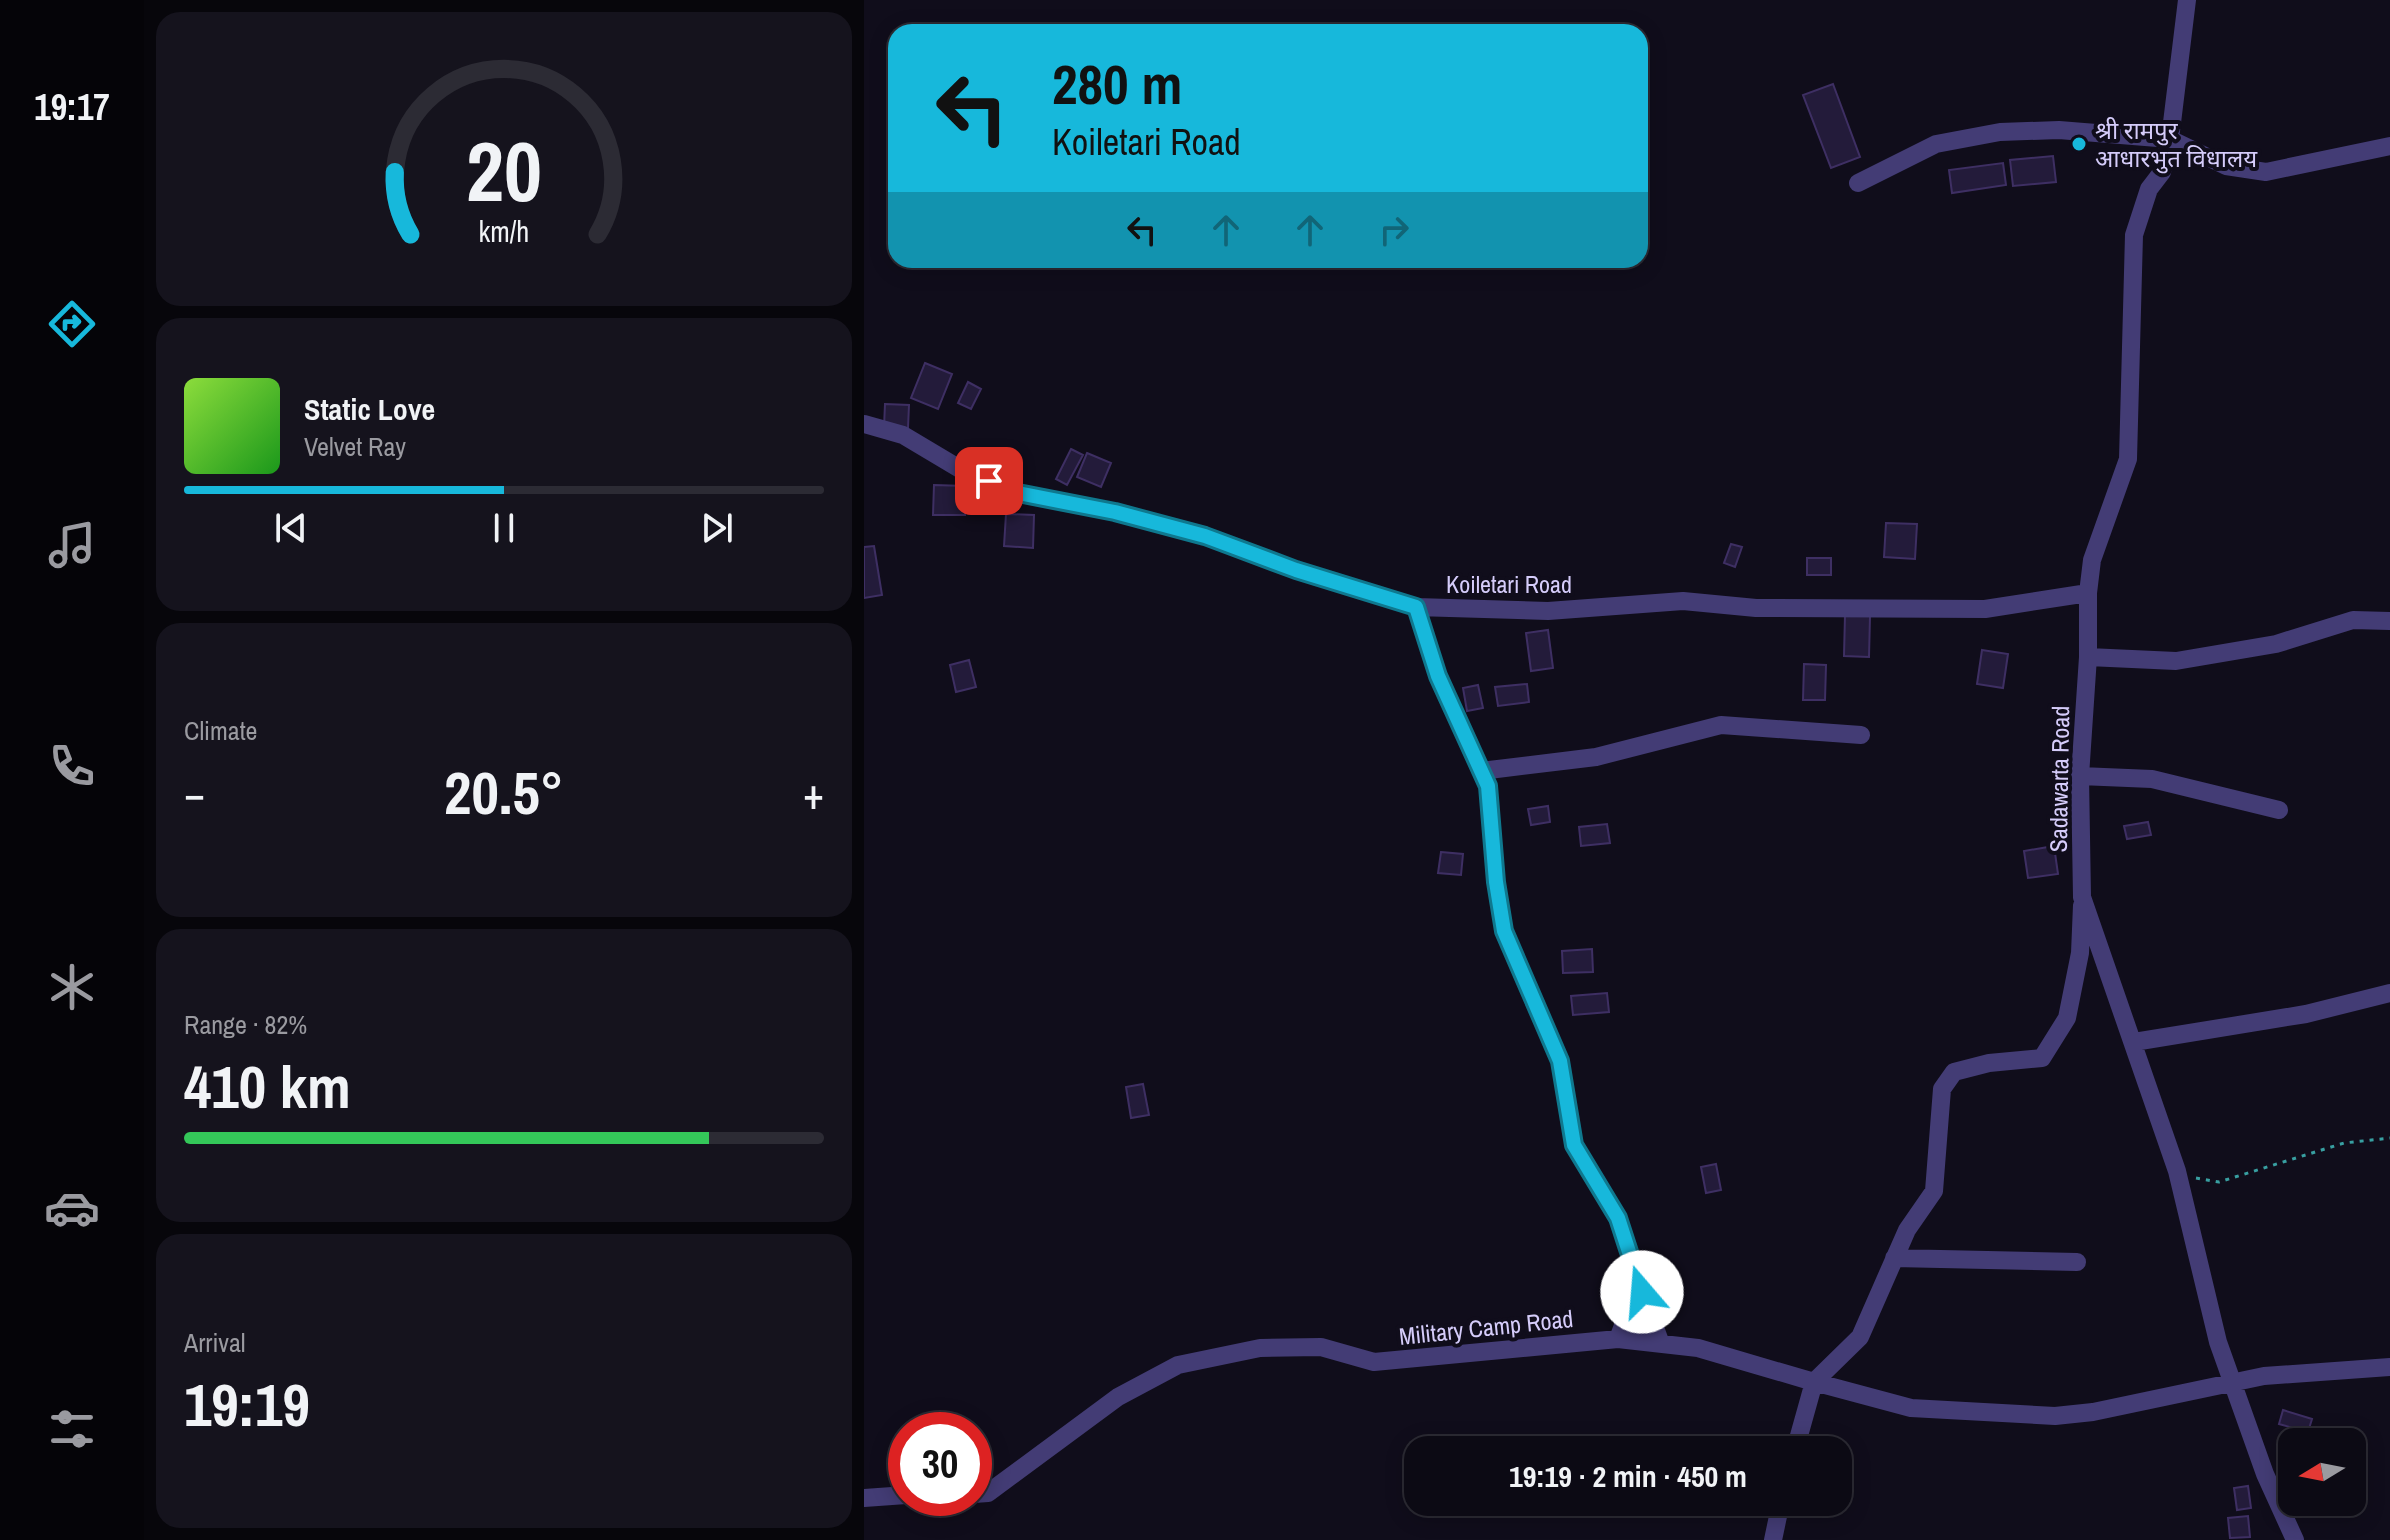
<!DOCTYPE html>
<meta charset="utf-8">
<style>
:root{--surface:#0c0a14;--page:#15131d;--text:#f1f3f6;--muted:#9a9aa0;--line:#2c2b34;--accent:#17b8db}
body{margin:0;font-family:"Archivo Narrow","Noto Sans Devanagari",sans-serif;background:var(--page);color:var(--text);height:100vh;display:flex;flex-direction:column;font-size:30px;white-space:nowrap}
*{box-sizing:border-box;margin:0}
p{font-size:26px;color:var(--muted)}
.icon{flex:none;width:44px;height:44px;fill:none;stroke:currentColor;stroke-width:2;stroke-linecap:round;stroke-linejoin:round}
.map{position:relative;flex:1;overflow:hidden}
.drawer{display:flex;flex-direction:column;gap:12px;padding:12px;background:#07060b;width:720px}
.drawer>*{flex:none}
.guide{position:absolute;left:24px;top:24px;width:760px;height:244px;border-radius:24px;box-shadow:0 4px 20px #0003,0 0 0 2px var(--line);background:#17b8db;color:#111;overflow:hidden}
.needle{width:52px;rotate:260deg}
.buttons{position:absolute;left:1414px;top:1428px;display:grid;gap:16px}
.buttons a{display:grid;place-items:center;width:88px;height:88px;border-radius:16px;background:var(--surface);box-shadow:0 4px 20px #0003,0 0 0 2px var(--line);font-size:40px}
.speed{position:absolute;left:24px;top:1412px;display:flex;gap:16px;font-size:40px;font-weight:700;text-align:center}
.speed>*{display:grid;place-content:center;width:104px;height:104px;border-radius:50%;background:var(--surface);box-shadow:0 4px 20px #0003,0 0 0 2px var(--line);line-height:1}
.speed .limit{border:12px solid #d22;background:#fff;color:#111}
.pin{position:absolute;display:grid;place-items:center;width:68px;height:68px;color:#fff;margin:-34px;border-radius:16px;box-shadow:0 4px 12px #0006}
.me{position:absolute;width:88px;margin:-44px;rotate:342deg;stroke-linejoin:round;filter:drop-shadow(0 0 6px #0008)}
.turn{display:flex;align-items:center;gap:28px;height:168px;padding:0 32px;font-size:36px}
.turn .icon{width:104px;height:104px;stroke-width:2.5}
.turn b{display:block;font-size:56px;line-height:68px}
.lanes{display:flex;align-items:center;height:76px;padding:0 32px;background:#0003;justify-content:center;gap:40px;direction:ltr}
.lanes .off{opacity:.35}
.big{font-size:60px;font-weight:700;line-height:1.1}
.drawer .widget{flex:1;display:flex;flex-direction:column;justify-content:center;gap:12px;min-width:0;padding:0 28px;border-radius:24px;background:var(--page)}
.drawer .dial{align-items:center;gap:0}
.dial svg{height:208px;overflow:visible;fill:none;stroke:var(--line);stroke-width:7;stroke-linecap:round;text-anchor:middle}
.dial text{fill:var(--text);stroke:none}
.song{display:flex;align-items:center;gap:24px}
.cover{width:96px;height:96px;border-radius:12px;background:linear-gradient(135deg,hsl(90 70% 55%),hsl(120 70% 35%))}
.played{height:8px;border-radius:4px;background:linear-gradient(90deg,var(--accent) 50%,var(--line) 50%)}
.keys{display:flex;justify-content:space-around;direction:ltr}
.heat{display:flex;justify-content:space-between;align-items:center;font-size:44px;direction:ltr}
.charge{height:12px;border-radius:6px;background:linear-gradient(90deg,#34c759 82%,var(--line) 0)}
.trip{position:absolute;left:540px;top:1436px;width:448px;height:80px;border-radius:24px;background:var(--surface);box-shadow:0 4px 20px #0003,0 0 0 2px var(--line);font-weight:700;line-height:80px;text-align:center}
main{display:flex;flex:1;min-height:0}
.menu{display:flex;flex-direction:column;width:144px;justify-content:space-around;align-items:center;background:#050408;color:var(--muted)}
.menu .icon{width:56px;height:56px}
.menu .on{color:var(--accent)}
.menu b{font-size:36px;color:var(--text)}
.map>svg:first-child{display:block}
.building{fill:#231b3a;stroke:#3e2f63;stroke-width:2}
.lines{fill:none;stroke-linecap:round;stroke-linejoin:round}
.path{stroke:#389fa1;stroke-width:3;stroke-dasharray:4 6;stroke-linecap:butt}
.minor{stroke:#433c75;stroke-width:18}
.route-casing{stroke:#0f788e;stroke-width:20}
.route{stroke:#17b8db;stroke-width:14}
.poi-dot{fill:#17b8db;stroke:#100d1b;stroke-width:3}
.labels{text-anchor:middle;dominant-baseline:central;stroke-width:8;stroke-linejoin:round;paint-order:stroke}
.poi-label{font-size:24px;fill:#d5ccfa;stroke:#100d1b;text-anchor:start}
.street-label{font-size:24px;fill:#d5ccfa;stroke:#100d1b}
</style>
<main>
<nav class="menu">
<b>19:17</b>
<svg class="icon on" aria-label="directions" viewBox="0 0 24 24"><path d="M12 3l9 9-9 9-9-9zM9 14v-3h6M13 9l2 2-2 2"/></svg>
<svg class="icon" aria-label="music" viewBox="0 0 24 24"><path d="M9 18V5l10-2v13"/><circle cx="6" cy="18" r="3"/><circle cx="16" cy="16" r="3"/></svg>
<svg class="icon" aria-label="phone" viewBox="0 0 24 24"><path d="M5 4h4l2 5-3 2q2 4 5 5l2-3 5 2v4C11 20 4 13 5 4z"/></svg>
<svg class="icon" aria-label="climate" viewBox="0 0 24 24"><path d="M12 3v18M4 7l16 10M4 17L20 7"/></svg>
<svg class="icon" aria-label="car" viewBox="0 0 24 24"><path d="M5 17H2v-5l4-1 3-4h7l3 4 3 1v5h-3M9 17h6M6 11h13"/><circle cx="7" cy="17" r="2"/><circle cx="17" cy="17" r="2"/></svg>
<svg class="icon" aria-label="filters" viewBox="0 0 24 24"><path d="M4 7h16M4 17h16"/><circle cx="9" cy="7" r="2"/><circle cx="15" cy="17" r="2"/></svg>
</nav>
<section class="drawer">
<div class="widget dial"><svg viewBox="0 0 100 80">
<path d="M14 69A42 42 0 1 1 86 69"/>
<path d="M14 69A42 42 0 0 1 8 45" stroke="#17b8db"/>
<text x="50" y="56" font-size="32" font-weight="700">20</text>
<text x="50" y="72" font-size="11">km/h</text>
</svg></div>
<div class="widget">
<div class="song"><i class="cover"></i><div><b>Static Love</b><p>Velvet Ray</p></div></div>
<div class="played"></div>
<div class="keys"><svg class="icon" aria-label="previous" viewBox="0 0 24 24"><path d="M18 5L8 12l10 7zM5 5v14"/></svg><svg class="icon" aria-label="pause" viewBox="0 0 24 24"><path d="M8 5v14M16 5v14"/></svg><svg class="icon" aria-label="next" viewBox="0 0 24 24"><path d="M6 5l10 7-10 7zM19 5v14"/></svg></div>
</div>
<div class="widget"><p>Climate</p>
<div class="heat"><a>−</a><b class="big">20.5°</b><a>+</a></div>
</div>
<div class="widget"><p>Range · 82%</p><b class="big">410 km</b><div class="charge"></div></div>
<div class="widget"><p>Arrival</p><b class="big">19:19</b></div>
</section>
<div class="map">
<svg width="1526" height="1540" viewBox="0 0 1526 1540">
<rect width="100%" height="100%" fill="#100d1b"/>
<path class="building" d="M969,84L996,157L967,168L939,95Z
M1189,156L1192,182L1149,186L1146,160Z
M1139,163L1142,185L1088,193L1085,170Z
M61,363L88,374L74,409L47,398Z
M104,382L117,389L107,409L94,403Z
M21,404L45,405L44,428L20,427Z
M207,449L219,455L203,485L192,479Z
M223,453L247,463L237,487L213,477Z
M70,485L101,486V515H69Z
M142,514L170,515L169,548L140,546Z
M1022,523L1053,524L1051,559L1020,557Z
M867,544L878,547L871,567L860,563Z
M10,546L18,595L0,598V547Z
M943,558H967V575H943Z
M981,615L1006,616L1005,657L980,656Z
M684,630L689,668L667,671L662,633Z
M1118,650L1144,654L1139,688L1113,684Z
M105,660L112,687L92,692L86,665Z
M940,664L962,665L961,700H939Z
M663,684L665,702L634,706L631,687Z
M614,685L619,708L603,711L599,688Z
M684,806L686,822L667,825L664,809Z
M1284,822L1287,835L1263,839L1260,826Z
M743,824L746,843L717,846L715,827Z
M1190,846L1194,874L1164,878L1160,851Z
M577,852L599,854L597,875L574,873Z
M728,949L729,972L699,973L698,951Z
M743,993L745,1012L709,1015L707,996Z
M279,1084L285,1115L267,1118L262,1087Z
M852,1164L857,1190L842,1193L837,1167Z
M1419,1410L1448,1419L1444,1432L1415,1424Z
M1384,1486L1387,1508L1373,1510L1370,1488Z
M1384,1516L1386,1537L1366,1538L1364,1518Z"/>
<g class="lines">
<path class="path" d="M1332,1178L1355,1182L1480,1143L1526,1138"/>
<path class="minor" d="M1323,0L1306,139L1298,172L1285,189L1270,235L1264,459L1228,560L1224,593V657L1216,776L1218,897L1313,1171L1354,1342L1401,1474L1431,1540
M994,183L1072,144L1136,132L1195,130L1306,139L1362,166L1402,172L1526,146
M0,424L39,435L96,469L154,493L251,512L341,536L432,570L552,607L684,611L819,601L892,608L1121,609L1224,593
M552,607L574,676L624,786L632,882L640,931L696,1061L710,1145L754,1218L778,1292L765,1309L754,1339
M1224,657L1312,661L1412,644L1489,620L1526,621
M617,771L732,757L857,725L997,735
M1216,776L1288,779L1415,810
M1270,1042L1442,1014L1526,993
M1030,1258L1213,1262
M778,1292L797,1344
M931,1450L950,1382L1047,1408L1191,1416L1229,1412L1400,1376L1526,1367
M110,1494L124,1493L254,1397L314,1365L396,1348L457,1347L510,1362L754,1339L834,1348L950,1382L996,1337L1043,1230L1070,1191L1078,1089L1090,1072L1125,1063L1178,1058L1203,1018L1216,953L1218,905
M0,1498L42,1495
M909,1540L917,1502"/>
</g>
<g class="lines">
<g class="route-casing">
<path id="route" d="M125,481L154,493L251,512L341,536L432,570L552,607L574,676L624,786L632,882L640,931L696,1061L710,1145L754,1218L778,1292"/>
</g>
<use href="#route" class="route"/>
</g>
<circle class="poi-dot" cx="1215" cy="144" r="8"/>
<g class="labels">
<g class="poi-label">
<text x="1231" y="130">श्री रामपुर<tspan x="1231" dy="28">आधारभुत विधालय</tspan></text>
</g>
<g class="street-label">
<text x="645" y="584">Koiletari Road</text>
<text transform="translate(1195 779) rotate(-89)">Sadawarta Road</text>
<text transform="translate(622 1327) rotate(-6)">Military Camp Road</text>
</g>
</g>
</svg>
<div class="buttons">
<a><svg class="needle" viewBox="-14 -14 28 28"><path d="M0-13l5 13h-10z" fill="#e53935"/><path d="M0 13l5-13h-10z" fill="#9a9aa0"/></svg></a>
</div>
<div class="speed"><div class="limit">30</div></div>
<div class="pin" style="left:125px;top:481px;background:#d93025"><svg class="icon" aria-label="arrive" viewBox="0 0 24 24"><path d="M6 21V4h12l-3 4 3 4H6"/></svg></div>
<svg class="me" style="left:778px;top:1292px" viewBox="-20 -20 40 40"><circle r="19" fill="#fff"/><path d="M0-13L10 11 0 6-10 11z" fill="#17b8db"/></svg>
<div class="trip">19:19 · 2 min · 450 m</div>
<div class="guide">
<div class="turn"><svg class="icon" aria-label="left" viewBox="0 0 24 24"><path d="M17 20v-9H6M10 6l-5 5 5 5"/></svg><div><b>280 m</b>Koiletari Road</div></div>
<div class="lanes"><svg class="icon" aria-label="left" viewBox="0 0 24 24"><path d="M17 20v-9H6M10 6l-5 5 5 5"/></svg><svg class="icon off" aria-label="ahead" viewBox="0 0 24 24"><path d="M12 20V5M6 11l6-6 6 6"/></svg><svg class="icon off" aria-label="ahead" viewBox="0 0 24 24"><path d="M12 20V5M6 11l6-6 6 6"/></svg><svg class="icon off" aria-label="right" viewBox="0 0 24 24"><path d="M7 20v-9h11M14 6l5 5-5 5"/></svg></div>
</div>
</div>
</main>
